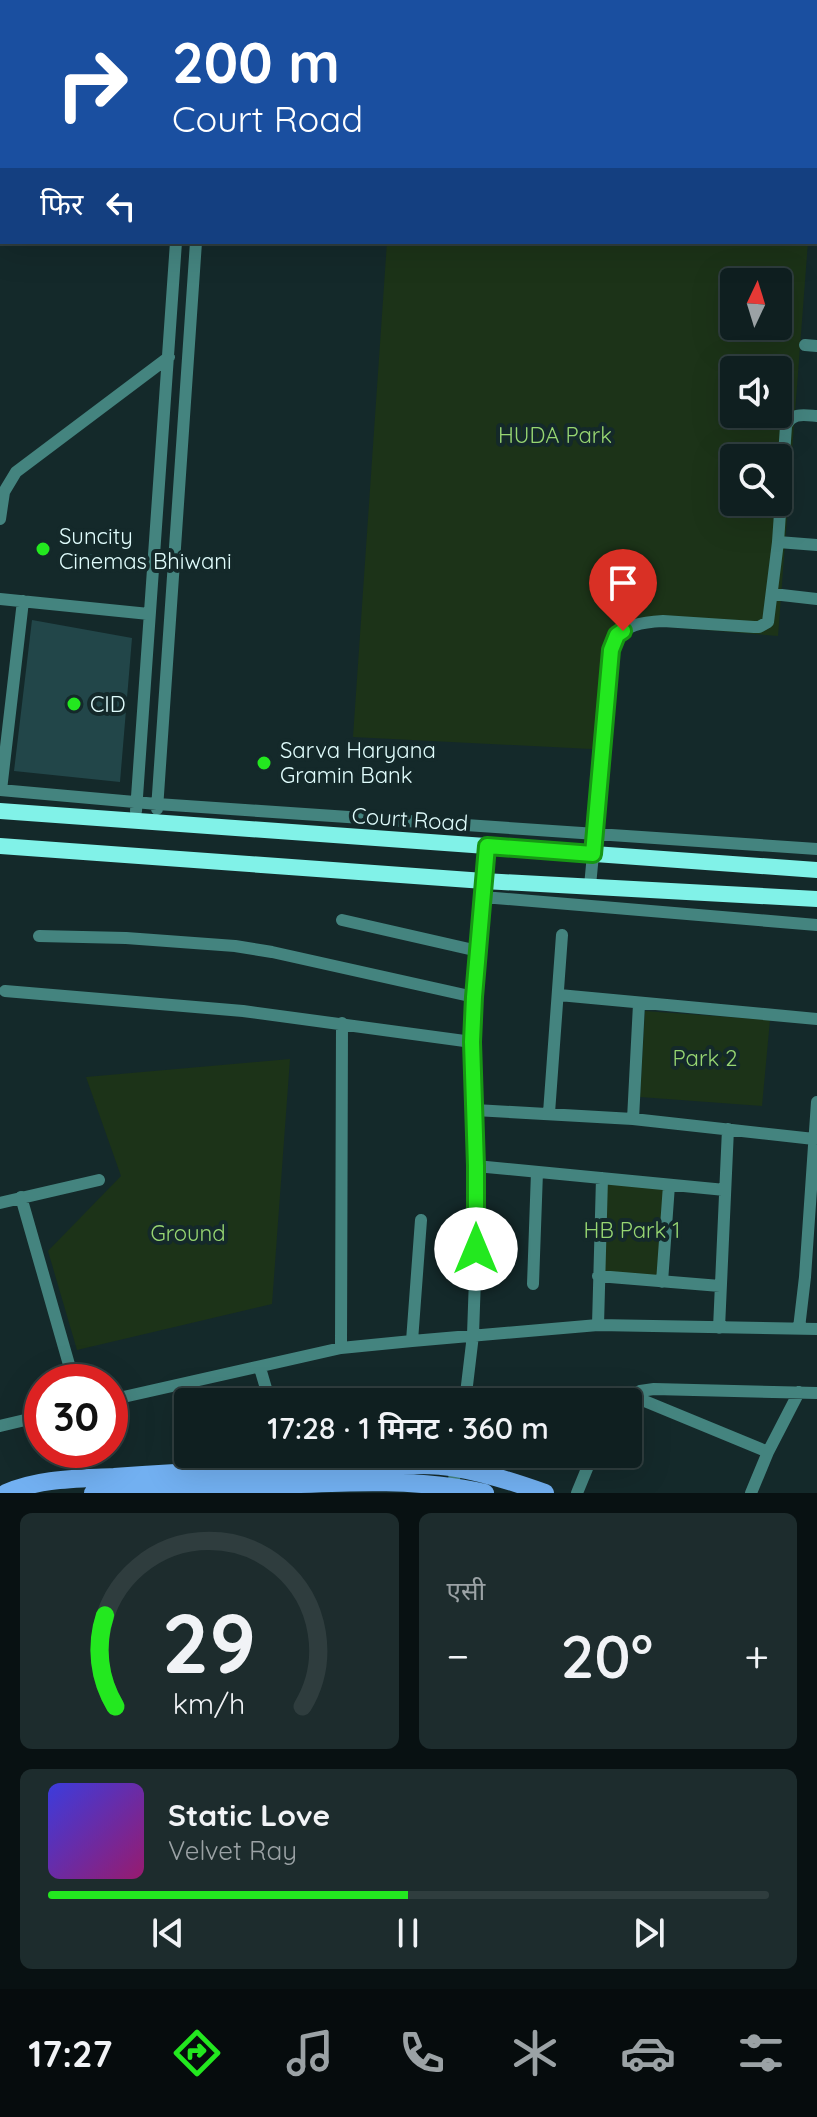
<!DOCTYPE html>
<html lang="hi">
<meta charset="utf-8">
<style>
:root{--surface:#0f1f20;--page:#1d2c2d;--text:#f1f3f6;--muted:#9ba2a5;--line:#2f3d3e;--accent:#23e81f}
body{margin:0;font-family:Quicksand,"Noto Sans Devanagari",sans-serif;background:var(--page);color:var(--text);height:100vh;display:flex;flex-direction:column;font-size:30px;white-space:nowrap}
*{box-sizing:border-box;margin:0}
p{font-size:26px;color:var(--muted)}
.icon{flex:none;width:44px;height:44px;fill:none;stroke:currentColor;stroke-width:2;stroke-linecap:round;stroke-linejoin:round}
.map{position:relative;height:1493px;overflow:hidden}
.drawer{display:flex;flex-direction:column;gap:20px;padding:20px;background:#081112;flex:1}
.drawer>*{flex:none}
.guide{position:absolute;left:0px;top:0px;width:818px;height:244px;box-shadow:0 8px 32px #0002,0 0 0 2px var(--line);background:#1a4fa0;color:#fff;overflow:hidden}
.needle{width:52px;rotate:4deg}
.tools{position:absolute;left:720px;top:268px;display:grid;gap:16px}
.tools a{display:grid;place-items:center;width:72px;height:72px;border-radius:8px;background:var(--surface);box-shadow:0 8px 32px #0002,0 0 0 2px var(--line);font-size:40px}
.speed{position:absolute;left:24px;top:1364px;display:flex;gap:16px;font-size:40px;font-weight:700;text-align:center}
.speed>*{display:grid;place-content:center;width:104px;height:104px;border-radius:50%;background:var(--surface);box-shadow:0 8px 32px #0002,0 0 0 2px var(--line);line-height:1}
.speed .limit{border:12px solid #d22;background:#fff;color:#111}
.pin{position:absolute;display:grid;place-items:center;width:68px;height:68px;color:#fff;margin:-82px -34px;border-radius:50% 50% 50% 0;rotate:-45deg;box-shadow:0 0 8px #0007}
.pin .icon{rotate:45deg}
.me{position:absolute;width:88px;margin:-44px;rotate:0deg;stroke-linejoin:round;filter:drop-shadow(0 0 6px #0008)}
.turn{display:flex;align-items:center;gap:28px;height:168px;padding:0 40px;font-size:36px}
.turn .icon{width:104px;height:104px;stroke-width:2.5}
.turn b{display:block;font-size:56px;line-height:68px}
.then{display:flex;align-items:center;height:76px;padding:0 40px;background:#0003;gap:16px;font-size:30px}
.big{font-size:60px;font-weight:600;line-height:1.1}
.drawer .widget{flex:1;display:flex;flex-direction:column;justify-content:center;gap:12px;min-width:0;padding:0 28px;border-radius:12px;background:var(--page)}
.drawer .dial{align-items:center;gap:0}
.dial svg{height:208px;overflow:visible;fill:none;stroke:var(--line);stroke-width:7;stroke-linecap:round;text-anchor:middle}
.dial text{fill:var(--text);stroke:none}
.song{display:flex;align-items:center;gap:24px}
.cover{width:96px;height:96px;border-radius:12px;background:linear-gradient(135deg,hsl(240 70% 55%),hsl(320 70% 35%))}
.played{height:8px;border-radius:4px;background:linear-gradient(90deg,var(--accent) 50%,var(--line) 50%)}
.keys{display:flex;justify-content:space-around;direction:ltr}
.heat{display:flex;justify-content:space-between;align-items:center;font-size:44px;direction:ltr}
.drawer .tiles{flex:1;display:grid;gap:20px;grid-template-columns:1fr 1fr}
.widget:last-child{grid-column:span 2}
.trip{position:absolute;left:174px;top:1388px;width:468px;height:80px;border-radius:8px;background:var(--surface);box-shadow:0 8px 32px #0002,0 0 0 2px var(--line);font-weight:600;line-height:80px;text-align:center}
.dock{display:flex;height:128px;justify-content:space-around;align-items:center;background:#060c0d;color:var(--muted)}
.dock .icon{width:56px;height:56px}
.dock .selected{color:var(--accent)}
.dock b{font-size:36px;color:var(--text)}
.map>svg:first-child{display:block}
.green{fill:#1c3318;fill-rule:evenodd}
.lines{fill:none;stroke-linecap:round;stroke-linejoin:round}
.stream{stroke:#11462c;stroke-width:4}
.building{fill:#224649}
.street{stroke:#44847f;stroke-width:12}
.secondary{stroke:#81f2e8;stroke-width:16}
.primary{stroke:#72b0f1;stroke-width:18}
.route-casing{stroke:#179714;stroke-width:20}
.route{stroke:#23e81f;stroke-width:14}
.poi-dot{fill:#23e81f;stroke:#14292a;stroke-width:3}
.labels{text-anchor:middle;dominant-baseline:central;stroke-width:8;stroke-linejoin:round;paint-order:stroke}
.park-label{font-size:22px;fill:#97d672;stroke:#14292a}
.poi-label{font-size:22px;fill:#e0fcfc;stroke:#14292a;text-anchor:start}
.street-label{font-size:22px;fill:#e0fcfc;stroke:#14292a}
</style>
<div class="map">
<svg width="817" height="1493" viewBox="0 0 817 1493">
<rect width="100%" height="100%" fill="#14292a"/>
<path class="green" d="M387,242H808L778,636L621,623L611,750L353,737ZM734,282H778V326H734ZM734,370H778V414H734ZM734,458H778V502H734Z
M645,1011L770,1020L762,1106L640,1097Z
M290,1059L272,1304L77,1350L48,1251L121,1176L86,1077Z
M604,1181L666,1187L659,1279L600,1273Z"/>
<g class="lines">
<path class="stream" d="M718,0L727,2
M816,21L817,22"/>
</g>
<path class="building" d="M75,553L101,555L97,571L76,569Z
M32,620L132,638L120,782L14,771Z"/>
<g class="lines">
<path class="street" d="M68,2V0
M192,2V0
M212,2V0
M0,93H2
M805,345L817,346
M0,519L4,492L16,472L169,357
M778,542L817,545
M773,594L817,599
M0,599L149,614
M0,790L157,804L817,849
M1,790L23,601
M157,809L196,242
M136,811L176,242
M590,886L613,643C623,624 644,622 663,621L754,627H759L768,622L778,542L786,426C792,412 804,415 817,416
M483,897L817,925
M342,920L478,951
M39,936L126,938L235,946L272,952L474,997
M5,991L243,1011L472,1042
M559,995L817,1019
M475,1110L633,1119L814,1139
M549,1113L562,935
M633,1119L639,1004
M476,1166L725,1190
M21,1197L74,1382
M0,1203L99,1180
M598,1276L720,1286
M662,1282L669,1185
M533,1284L537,1172
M598,1325L602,1178
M719,1328L728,1129
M799,1328L805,1277L817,1102
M412,1341L421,1220
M341,1348L342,1023
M260,1368L270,1402
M630,1395L768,1452
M110,1400L341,1348L412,1341L598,1325L817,1329
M465,1402L473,1335L476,1249V1166L472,1042L487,846
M618,1402L640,1391L654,1389L817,1393
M0,1426L42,1416
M453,1486L458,1454
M577,1493L593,1454
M751,1493L768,1452L799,1392"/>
<path class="secondary" d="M689,0L698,2
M816,31H817
M0,811L817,870
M0,846L484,881L817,899"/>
<path class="primary" d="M6,1493C40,1478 78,1479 114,1477C191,1471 269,1468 347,1467C383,1467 421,1462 457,1468C486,1473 517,1483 545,1493
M93,1493C154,1490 215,1488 277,1485C346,1482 417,1478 485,1493"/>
</g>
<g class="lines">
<g class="route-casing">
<path id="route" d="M476,1249V1166L472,1042L474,997L487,846L593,854L611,650L617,635L623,631"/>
</g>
<use href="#route" class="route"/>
</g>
<g class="poi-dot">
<circle cx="43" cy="549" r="8"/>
<circle cx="74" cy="704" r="8"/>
<circle cx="264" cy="763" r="8"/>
</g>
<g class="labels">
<g class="park-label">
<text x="555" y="435">HUDA Park</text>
<text x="705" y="1058">Park 2</text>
<text x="632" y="1230">HB Park 1</text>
<text x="188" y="1233">Ground</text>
</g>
<g class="poi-label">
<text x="59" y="536">Suncity<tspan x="59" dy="25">Cinemas Bhiwani</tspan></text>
<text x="90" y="704">CID</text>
<text x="280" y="750">Sarva Haryana<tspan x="280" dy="25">Gramin Bank</tspan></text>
</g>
<g class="street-label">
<text transform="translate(410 819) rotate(4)">Court Road</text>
</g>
</g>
</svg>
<div class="tools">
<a><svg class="needle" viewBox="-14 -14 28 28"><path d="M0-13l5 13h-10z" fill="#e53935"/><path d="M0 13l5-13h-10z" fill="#9ba2a5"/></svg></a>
<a><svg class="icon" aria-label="sound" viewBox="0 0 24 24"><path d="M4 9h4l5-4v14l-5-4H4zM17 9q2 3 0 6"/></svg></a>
<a><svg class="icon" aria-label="search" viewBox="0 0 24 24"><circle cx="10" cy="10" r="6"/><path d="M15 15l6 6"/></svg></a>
</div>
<div class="speed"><div class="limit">30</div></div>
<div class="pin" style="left:623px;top:631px;background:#d93025"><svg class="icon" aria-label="arrive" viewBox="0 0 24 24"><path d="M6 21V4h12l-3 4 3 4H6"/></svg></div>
<svg class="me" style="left:476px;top:1249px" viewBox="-20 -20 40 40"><circle r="19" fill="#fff"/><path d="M0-13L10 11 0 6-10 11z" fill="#23e81f"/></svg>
<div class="trip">17:28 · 1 मिनट · 360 m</div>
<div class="guide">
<div class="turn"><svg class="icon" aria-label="right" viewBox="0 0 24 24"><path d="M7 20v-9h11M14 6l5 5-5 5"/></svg><div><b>200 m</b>Court Road</div></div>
<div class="then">फिर<svg class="icon" aria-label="left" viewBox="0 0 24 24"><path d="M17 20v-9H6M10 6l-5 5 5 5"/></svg></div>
</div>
</div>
<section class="drawer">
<div class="tiles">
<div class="widget dial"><svg viewBox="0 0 100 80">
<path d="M14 69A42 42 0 1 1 86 69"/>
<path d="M14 69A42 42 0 0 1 10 34" stroke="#23e81f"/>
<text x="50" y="56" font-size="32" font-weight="700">29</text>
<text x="50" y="72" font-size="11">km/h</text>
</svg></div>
<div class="widget"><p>एसी</p>
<div class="heat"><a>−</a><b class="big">20°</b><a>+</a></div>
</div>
<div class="widget">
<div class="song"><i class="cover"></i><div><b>Static Love</b><p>Velvet Ray</p></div></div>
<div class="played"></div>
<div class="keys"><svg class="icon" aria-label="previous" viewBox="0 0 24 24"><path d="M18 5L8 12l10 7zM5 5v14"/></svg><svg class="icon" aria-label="pause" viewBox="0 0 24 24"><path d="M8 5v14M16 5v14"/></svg><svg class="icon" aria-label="next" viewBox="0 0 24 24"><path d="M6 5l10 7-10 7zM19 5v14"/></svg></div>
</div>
</div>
</section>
<nav class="dock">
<b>17:27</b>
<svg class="icon selected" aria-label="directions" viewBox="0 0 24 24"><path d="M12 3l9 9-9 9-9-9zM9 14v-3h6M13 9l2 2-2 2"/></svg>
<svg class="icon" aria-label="music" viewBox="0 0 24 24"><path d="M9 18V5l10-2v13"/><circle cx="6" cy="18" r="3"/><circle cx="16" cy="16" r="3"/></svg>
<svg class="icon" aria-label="phone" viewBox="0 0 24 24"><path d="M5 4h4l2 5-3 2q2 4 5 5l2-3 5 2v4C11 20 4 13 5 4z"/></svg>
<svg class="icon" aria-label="climate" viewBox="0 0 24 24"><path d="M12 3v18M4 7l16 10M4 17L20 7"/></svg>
<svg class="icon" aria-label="car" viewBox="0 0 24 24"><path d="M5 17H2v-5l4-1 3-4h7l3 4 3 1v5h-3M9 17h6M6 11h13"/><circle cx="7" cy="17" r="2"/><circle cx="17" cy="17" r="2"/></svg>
<svg class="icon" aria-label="filters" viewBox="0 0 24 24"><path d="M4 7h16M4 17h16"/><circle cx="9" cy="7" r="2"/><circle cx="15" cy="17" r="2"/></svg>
</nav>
